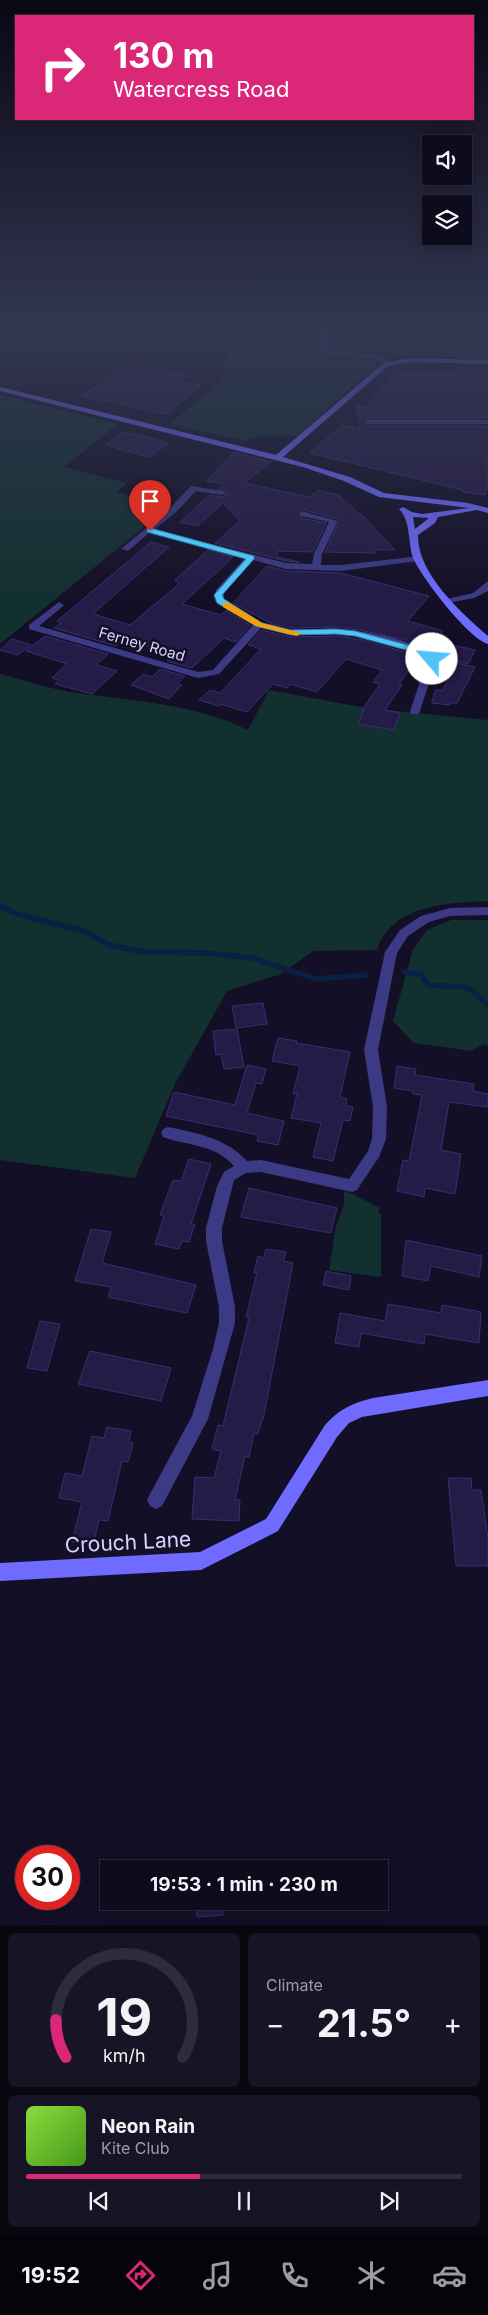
<!DOCTYPE html>
<meta charset="utf-8">
<style>
:root{--surface:#0e0b1c;--page:#171425;--text:#f1f3f6;--muted:#9b9ba3;--line:#2e2b3b;--accent:#db2777}
body{margin:0;font-family:Inter,sans-serif;background:var(--page);color:var(--text);height:100vh;display:flex;flex-direction:column;font-size:19px;white-space:nowrap}
*{box-sizing:border-box;margin:0}
p{font-size:16px;color:var(--muted)}
.icon{flex:none;width:28px;height:28px;fill:none;stroke:currentColor;stroke-width:2;stroke-linecap:round;stroke-linejoin:round}
.map{position:relative;height:1925px;overflow:hidden}
.side{display:flex;flex-direction:column;gap:8px;padding:8px;background:#08060f;flex:1}
.side>*{flex:none}
.top-card{position:absolute;left:15px;top:15px;width:459px;height:105px;border-radius:0px;box-shadow:0 2px 12px #0003,0 0 0 1px var(--line);background:#db2777;color:#fff;overflow:hidden}
.fabs{position:absolute;left:422px;top:135px;display:grid;gap:10px}
.fabs a{display:grid;place-items:center;width:50px;height:50px;border-radius:0px;background:var(--surface);box-shadow:0 2px 12px #0003,0 0 0 1px var(--line);font-size:25px}
.speed{position:absolute;left:15px;top:1845px;display:flex;gap:10px;font-size:25px;font-weight:700;text-align:center}
.speed>*{display:grid;place-content:center;width:65px;height:65px;border-radius:50%;background:var(--surface);box-shadow:0 2px 12px #0003,0 0 0 1px var(--line);line-height:1}
.speed .limit{border:8px solid #d22;background:#fff;color:#111}
.pin{position:absolute;display:grid;place-items:center;width:42px;height:42px;color:#fff;margin:-51px -21px;border-radius:50% 50% 50% 0;rotate:-45deg;box-shadow:0 0 5px #0007}
.pin .icon{rotate:45deg}
.me{position:absolute;width:55px;margin:-28px;rotate:297deg;stroke-linejoin:round;filter:drop-shadow(0 0 4px #0008)}
.turn{display:flex;align-items:center;gap:18px;height:105px;padding:0 15px;font-size:22px}
.turn .icon{width:65px;height:65px;stroke-width:2.5}
.turn b{display:block;font-size:35px;line-height:42px}
.big{font-size:38px;font-weight:700;line-height:1.1}
.side .tile{flex:1;display:flex;flex-direction:column;justify-content:center;gap:8px;min-width:0;padding:0 18px;border-radius:8px;background:var(--page)}
.side .dial{align-items:center;gap:0}
.dial svg{height:130px;overflow:visible;fill:none;stroke:var(--line);stroke-width:7;stroke-linecap:round;text-anchor:middle}
.dial text{fill:var(--text);stroke:none}
.song{display:flex;align-items:center;gap:15px}
.cover{width:60px;height:60px;border-radius:8px;background:linear-gradient(135deg,hsl(90 70% 55%),hsl(100 70% 35%))}
.played{height:5px;border-radius:2px;background:linear-gradient(90deg,var(--accent) 40%,var(--line) 40%)}
.keys{display:flex;justify-content:space-around;direction:ltr}
.heat{display:flex;justify-content:space-between;align-items:center;font-size:28px;direction:ltr}
.side .tiles{flex:1;display:grid;gap:8px;grid-template-columns:1fr 1fr}
.tile:last-child{grid-column:span 2}
.trip{position:absolute;left:100px;top:1860px;width:288px;height:50px;border-radius:0px;background:var(--surface);box-shadow:0 2px 12px #0003,0 0 0 1px var(--line);font-weight:700;line-height:50px;text-align:center}
.dock{display:flex;height:80px;justify-content:space-around;align-items:center;background:#06040b;color:var(--muted)}
.dock .icon{width:35px;height:35px}
.dock .active{color:var(--accent)}
.dock b{font-size:22px;color:var(--text)}
.map>svg:first-child{display:block}
.green{fill:#12302f}
.lines{fill:none;stroke-linecap:round;stroke-linejoin:round}
.stream{stroke:#0a1f44;stroke-width:5.5}
.building{fill:#241b47;stroke:#3b2d73}
.street{fill:#3d3a85;fill-rule:evenodd}
.secondary{fill:#6f6bff;fill-rule:evenodd}
.route{fill:#4fc3f7;stroke:#337fa1}
.slow{fill:#f59e0b}
.labels{text-anchor:middle;dominant-baseline:central;stroke-width:5;stroke-linejoin:round;paint-order:stroke}
.far-street-label{font-size:15px;fill:#d9d4ff;stroke:#130f26}
.near-street-label{font-size:21px;fill:#d9d4ff;stroke:#130f26}
</style>
<div class="map">
<svg width="488" height="1925" viewBox="0 0 488 1925">
<rect width="100%" height="100%" fill="#130f26"/>
<path class="green" d="M232,331H319L317,355L380,360L298,436L261,435L245,441L169,424L222,382Z
M330,331H488V359L329,352L326,351Z
M0,395L118,424L64,467L127,483L116,492L170,506L0,644Z
M0,674C23,680 47,688 70,692C130,701 194,703 248,730L269,690L366,708L488,720V901C448,903 392,904 377,950L313,951L281,974L227,991L175,1084L135,1178L0,1160Z
M451,920H488V1046L483,1044L472,1051L414,1043L393,1021L413,949L427,930Z
M344,1191L353,1194L380,1208L378,1213L381,1214V1277L329,1270L336,1226L344,1204Z"/>
<g class="lines">
<path class="stream" d="M0,906L17,914L87,932L107,944L118,947L145,952L207,953L253,958L316,979L366,975
M404,972L421,975L428,985L464,987L470,989L488,1005"/>
</g>
<path class="building" d="M128,364L188,375L180,381L202,385L166,414L82,396Z
M458,370H488V418H366L364,424L366,426H488V486L485,495L463,492V490L310,453L342,425L360,429L357,406L366,407L384,383H389L392,376H395L397,372L459,374Z
M124,432L142,436L169,443L149,457L105,445Z
M234,452L271,462L244,483L310,497L318,490L338,495L359,514H361L395,550H375V553L325,552L340,520L304,510L300,511L301,518L326,523L313,552L277,551V557L299,562L286,561L215,543L240,521L223,503L197,526L180,522L210,495L222,497L228,494L218,489L224,484L206,481Z
M151,542L169,547L93,614L130,625L179,584L175,580L208,550L233,557L182,604L221,615L226,610L250,625L236,642L224,638L192,668L167,661L174,654L142,645L123,640L116,646L54,628L61,623L57,621Z
M267,566L286,571L341,573L429,596L408,621L443,631L434,644L430,642L425,648L406,640L360,630L336,627L293,628L272,624L233,603Z
M262,630L290,637L338,636L363,640L419,656L399,684L402,685L385,710L400,713L394,730L358,724L366,704L380,684L373,682L382,670L346,659L317,692L290,684L287,688L273,684L247,712L220,704L218,706L199,700L210,690L220,693L261,649L248,645Z
M45,636L108,654L96,665L117,671L92,694L55,684L59,680L52,678L67,664L26,651Z
M12,639L31,645L18,655L0,650Z
M457,646L475,650L468,664L450,660Z
M456,663L475,667L457,703H450V705L432,703L435,690H443Z
M160,669L185,676L177,684L182,685L169,699L131,685L143,674L152,677Z
M263,1003L267,1024L236,1028L232,1006Z
M237,1029L244,1067L224,1069L221,1054L216,1055L213,1031Z
M278,1038L297,1041L296,1043L350,1052L340,1097L347,1099L346,1106L353,1107L350,1121L343,1120L333,1161L313,1157L321,1123L291,1118L297,1094H293L300,1066L272,1061Z
M247,1065L266,1069L262,1084L256,1083L247,1113L284,1121L278,1145L257,1141L258,1135L166,1116L174,1092L235,1105Z
M397,1066L416,1069L415,1075L474,1084L473,1091L488,1094V1107L449,1102L441,1150L461,1154L455,1194L425,1188L424,1197L397,1191L403,1160L409,1161L422,1095L413,1094V1091L394,1088Z
M189,1159L211,1164L191,1224H195L189,1242L182,1241L179,1249L155,1244L164,1216L160,1215L173,1180L181,1181Z
M249,1188L337,1208L331,1233L241,1217Z
M91,1229L111,1232L102,1263L196,1285L187,1313L108,1297L111,1287L75,1281Z
M406,1240L482,1256L479,1277L431,1266L428,1281L402,1276Z
M266,1249L286,1252L283,1261L293,1263L263,1420L262,1419L258,1434L254,1433L249,1457L245,1456L235,1500H240L239,1521L192,1519L195,1477L214,1478L221,1451L212,1449L218,1425L223,1426L249,1318L246,1317L257,1273H254L258,1256L264,1258Z
M326,1271L351,1276L349,1290L323,1285Z
M388,1304L441,1313L442,1305L481,1312L479,1343L425,1334L424,1344L361,1333L359,1347L335,1343L340,1313L385,1321Z
M40,1321L60,1324L47,1371L27,1368Z
M90,1351L171,1368L161,1401L78,1384Z
M107,1427L131,1431L129,1442L133,1443L128,1462L122,1461L108,1521L99,1520L93,1546L72,1542L82,1502L59,1498L65,1473L82,1476L92,1436L104,1438Z
M448,1478H471L472,1490H481L488,1538V1566H456Z
M196,1901H222L223,1915L197,1917Z"/>
<g class="lines">
<path class="street" d="M323,331H329L325,351L377,355L395,362L392,364L376,359L321,354L318,350Z
M366,420H488V424H366Z
M191,486L222,491L226,493L222,495L196,491L176,512L154,530L286,563L312,564L314,554L329,522L301,516V512H304L338,521L322,554L321,565H341L420,556V560L417,561L341,571L286,569L253,560L224,592V600C241,611 259,623 279,628C298,632 317,628 336,629C360,630 423,640 437,659L419,714H411L410,712L427,659L425,656L405,649L363,638L338,634L290,635L261,628L219,674L198,678L29,629V625L59,602L64,605L62,607L39,626L198,672L213,670L253,625L215,601L216,590L245,558L149,533L128,551L121,549L170,508Z
M488,581V591L474,598L448,603L443,600L473,593Z
M488,907V915L450,916L429,922L408,936L397,953L378,1050L387,1107L386,1139L379,1157L357,1190L352,1192L261,1172L246,1173L234,1180L222,1228V1241L235,1307V1323L208,1419L162,1506L156,1509L150,1506L147,1500L150,1494L192,1416L213,1349L219,1323V1307L206,1241V1228L217,1186L224,1172L234,1166C215,1144 188,1146 163,1137L161,1133L163,1129L168,1127C197,1133 226,1138 247,1161L261,1160L349,1179L368,1151L372,1139L373,1107L364,1050L385,952L400,930L421,916L450,908Z"/>
<path class="secondary" d="M411,358L488,360V364L411,362L388,366L283,457L350,477L384,493L468,503L488,508V513L477,510L438,517L435,523L418,535C417,573 461,613 488,636V644C468,638 423,579 414,560C407,544 412,522 399,509L403,507L412,512L422,514L469,508L379,497L344,481L303,467L0,391V387L276,455L384,363ZM413,517L429,518L415,529Z
M488,1380V1396L362,1417L349,1423L337,1437L278,1531L207,1567L201,1570L0,1581V1563L200,1552L266,1519L325,1425C339,1409 353,1403 373,1398Z"/>
</g>
<linearGradient id="sky" x2="0" y2="1"><stop stop-color="#0a0815"/><stop offset="0.55" stop-color="#333752"/><stop offset="1" stop-color="#333752" stop-opacity="0"/></linearGradient>
<rect width="488" height="601" fill="url(#sky)"/>
<path class="route" d="M150,528L254,556V559L222,595L224,599L262,623L291,630L336,629L355,631L423,649L431,652L436,659L429,661L425,656L417,653L355,636L336,634L291,635L256,626L217,603L214,595L246,559L147,532V529Z"/>
<path class="slow" d="M223,603H229L262,623L301,633L297,636L256,626L223,607Z"/>
<g class="labels">
<g class="far-street-label">
<text transform="translate(142 644) rotate(16)">Ferney Road</text>
</g>
<g class="near-street-label">
<text transform="translate(128 1542) rotate(-3)">Crouch Lane</text>
</g>
</g>
</svg>
<div class="fabs">
<a><svg class="icon" aria-label="sound" viewBox="0 0 24 24"><path d="M4 9h4l5-4v14l-5-4H4zM17 9q2 3 0 6"/></svg></a>
<a><svg class="icon" aria-label="layers" viewBox="0 0 24 24"><path d="M12 4l9 5-9 5-9-5zM3 14l9 5 9-5"/></svg></a>
</div>
<div class="speed"><div class="limit">30</div></div>
<div class="pin" style="left:150px;top:531px;background:#d93025"><svg class="icon" aria-label="arrive" viewBox="0 0 24 24"><path d="M6 21V4h12l-3 4 3 4H6"/></svg></div>
<svg class="me" style="left:432px;top:659px" viewBox="-20 -20 40 40"><circle r="19" fill="#fff"/><path d="M0-13L10 11 0 6-10 11z" fill="#4fc3f7"/></svg>
<div class="trip">19:53 · 1 min · 230 m</div>
<div class="top-card">
<div class="turn"><svg class="icon" aria-label="right" viewBox="0 0 24 24"><path d="M7 20v-9h11M14 6l5 5-5 5"/></svg><div><b>130 m</b>Watercress Road</div></div>
</div>
</div>
<section class="side">
<div class="tiles">
<div class="tile dial"><svg viewBox="0 0 100 80">
<path d="M14 69A42 42 0 1 1 86 69"/>
<path d="M14 69A42 42 0 0 1 8 46" stroke="#db2777"/>
<text x="50" y="56" font-size="32" font-weight="700">19</text>
<text x="50" y="72" font-size="11">km/h</text>
</svg></div>
<div class="tile"><p>Climate</p>
<div class="heat"><a>−</a><b class="big">21.5°</b><a>+</a></div>
</div>
<div class="tile">
<div class="song"><i class="cover"></i><div><b>Neon Rain</b><p>Kite Club</p></div></div>
<div class="played"></div>
<div class="keys"><svg class="icon" aria-label="previous" viewBox="0 0 24 24"><path d="M18 5L8 12l10 7zM5 5v14"/></svg><svg class="icon" aria-label="pause" viewBox="0 0 24 24"><path d="M8 5v14M16 5v14"/></svg><svg class="icon" aria-label="next" viewBox="0 0 24 24"><path d="M6 5l10 7-10 7zM19 5v14"/></svg></div>
</div>
</div>
</section>
<nav class="dock">
<b>19:52</b>
<svg class="icon active" aria-label="directions" viewBox="0 0 24 24"><path d="M12 3l9 9-9 9-9-9zM9 14v-3h6M13 9l2 2-2 2"/></svg>
<svg class="icon" aria-label="music" viewBox="0 0 24 24"><path d="M9 18V5l10-2v13"/><circle cx="6" cy="18" r="3"/><circle cx="16" cy="16" r="3"/></svg>
<svg class="icon" aria-label="phone" viewBox="0 0 24 24"><path d="M5 4h4l2 5-3 2q2 4 5 5l2-3 5 2v4C11 20 4 13 5 4z"/></svg>
<svg class="icon" aria-label="climate" viewBox="0 0 24 24"><path d="M12 3v18M4 7l16 10M4 17L20 7"/></svg>
<svg class="icon" aria-label="car" viewBox="0 0 24 24"><path d="M5 17H2v-5l4-1 3-4h7l3 4 3 1v5h-3M9 17h6M6 11h13"/><circle cx="7" cy="17" r="2"/><circle cx="17" cy="17" r="2"/></svg>
</nav>
